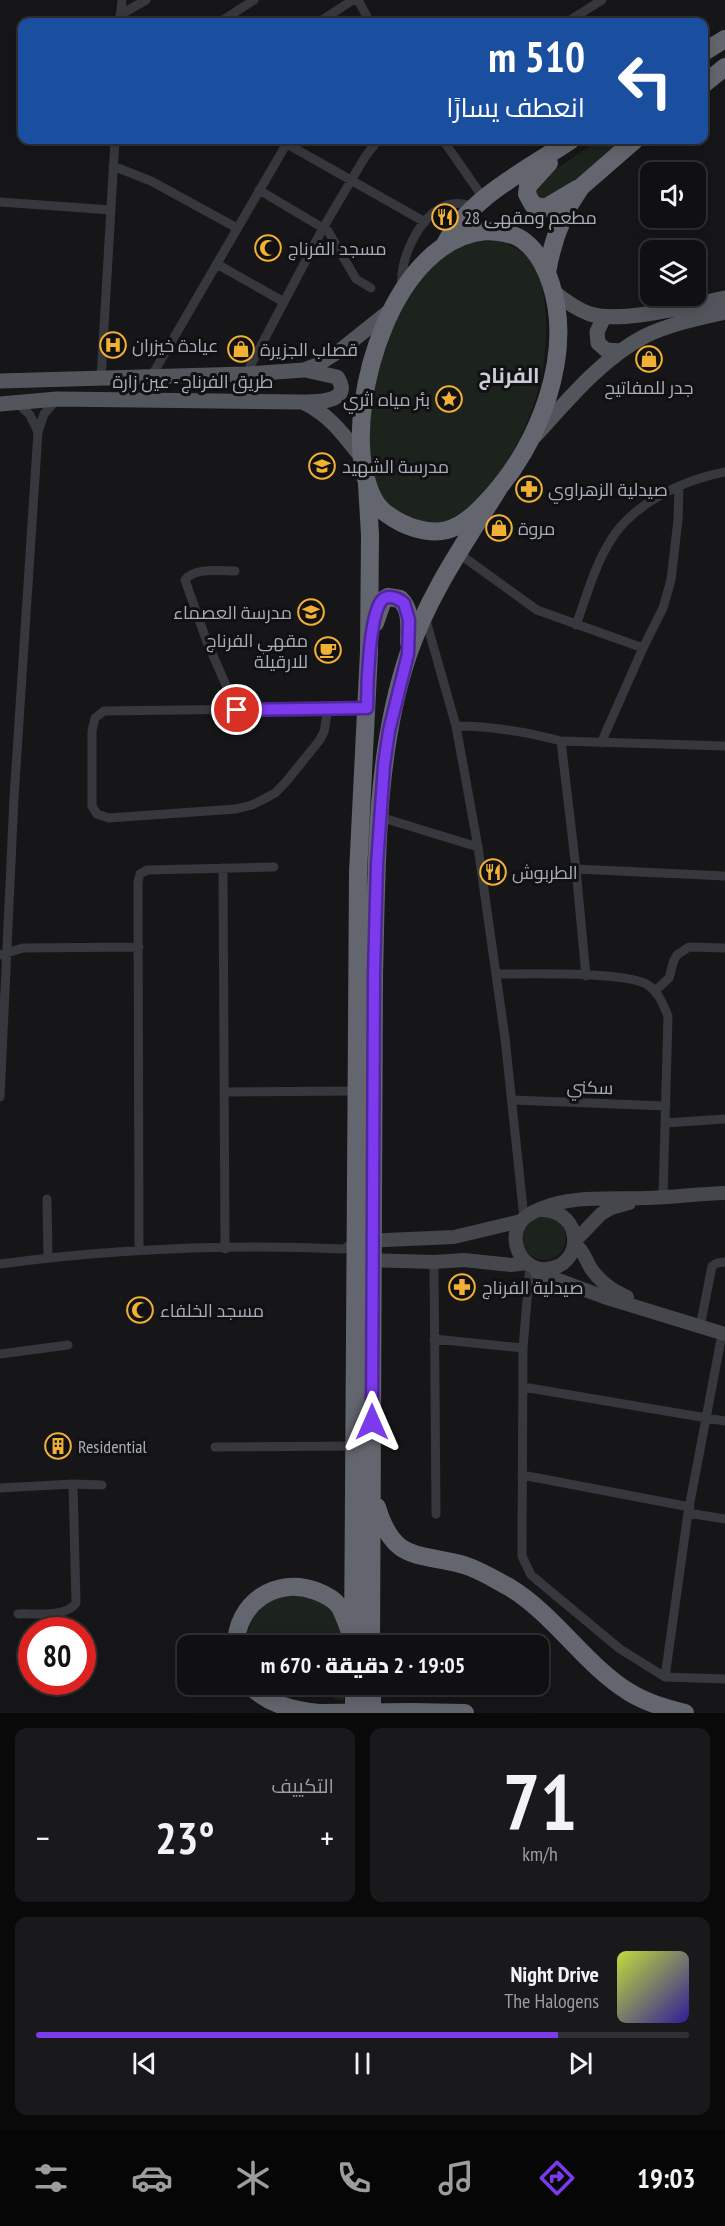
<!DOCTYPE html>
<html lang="ar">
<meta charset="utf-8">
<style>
:root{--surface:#101012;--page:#19191b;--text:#f1f3f6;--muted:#9c9d9f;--line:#303032;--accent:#7c3aed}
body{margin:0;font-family:"PT Sans Narrow",Cairo,sans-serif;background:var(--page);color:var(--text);direction:rtl;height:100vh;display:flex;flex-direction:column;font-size:22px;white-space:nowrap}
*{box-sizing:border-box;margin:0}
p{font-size:20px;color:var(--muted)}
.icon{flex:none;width:33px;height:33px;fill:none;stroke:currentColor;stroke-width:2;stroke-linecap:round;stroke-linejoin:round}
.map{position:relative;height:1713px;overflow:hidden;direction:ltr}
.drawer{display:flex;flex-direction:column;gap:15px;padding:15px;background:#09090a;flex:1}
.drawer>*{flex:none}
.guide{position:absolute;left:18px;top:18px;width:690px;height:126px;border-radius:12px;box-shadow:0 3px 15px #0003,0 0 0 2px var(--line);direction:rtl;background:#1a4fa0;color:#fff;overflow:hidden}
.fabs{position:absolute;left:640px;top:162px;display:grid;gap:12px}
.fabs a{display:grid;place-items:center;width:66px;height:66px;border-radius:12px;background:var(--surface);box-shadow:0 3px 15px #0003,0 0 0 2px var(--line);font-size:30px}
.speed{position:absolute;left:18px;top:1617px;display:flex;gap:12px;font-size:30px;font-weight:700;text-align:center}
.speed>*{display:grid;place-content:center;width:78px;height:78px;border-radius:50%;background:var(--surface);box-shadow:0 3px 15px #0003,0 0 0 2px var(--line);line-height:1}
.speed .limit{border:9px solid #d22;background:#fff;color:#111}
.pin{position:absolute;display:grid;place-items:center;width:51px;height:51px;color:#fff;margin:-26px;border:3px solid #fff;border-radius:50%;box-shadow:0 2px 6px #0007}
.me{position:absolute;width:66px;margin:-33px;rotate:0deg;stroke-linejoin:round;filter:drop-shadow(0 0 4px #0008)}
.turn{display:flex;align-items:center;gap:21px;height:126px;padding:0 24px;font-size:27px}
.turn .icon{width:78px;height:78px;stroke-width:2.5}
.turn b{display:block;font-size:42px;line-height:51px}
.big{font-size:45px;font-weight:800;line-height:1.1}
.drawer .card{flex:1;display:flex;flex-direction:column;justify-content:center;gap:9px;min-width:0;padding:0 21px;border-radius:12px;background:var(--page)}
.drawer .dial{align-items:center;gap:0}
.dial b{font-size:78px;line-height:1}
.song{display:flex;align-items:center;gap:18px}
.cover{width:72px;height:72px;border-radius:9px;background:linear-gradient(135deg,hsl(70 70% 55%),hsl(250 70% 35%))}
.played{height:6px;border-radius:3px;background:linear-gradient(90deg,var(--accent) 80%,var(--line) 80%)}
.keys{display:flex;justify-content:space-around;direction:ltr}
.heat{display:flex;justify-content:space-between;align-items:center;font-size:33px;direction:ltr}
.drawer .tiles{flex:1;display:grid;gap:15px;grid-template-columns:1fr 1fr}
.card:last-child{grid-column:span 2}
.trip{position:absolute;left:177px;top:1635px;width:372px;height:60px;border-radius:12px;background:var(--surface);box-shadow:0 3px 15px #0003,0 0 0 2px var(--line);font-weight:800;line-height:60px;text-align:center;direction:rtl}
.tabs{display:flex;height:96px;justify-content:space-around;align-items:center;background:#060607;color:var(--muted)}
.tabs .icon{width:42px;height:42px}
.tabs .on{color:var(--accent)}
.tabs b{font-size:27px;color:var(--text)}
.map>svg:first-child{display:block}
.green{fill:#1c231d}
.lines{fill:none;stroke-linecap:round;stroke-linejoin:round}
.street{stroke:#37383d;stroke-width:9}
.secondary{stroke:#45474d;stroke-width:14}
.primary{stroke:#53555c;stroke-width:15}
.highway{stroke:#63666e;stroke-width:18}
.highway-bridge{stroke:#63666e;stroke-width:18}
.route-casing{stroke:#51269a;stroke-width:15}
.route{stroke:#7c3aed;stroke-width:10}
.labels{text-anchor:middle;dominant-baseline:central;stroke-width:6;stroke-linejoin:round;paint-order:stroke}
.poi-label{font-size:18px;fill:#a8adb8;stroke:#111113;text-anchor:start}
.street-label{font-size:18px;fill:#a8adb8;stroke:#111113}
.quarter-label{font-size:21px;font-weight:bold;fill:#c9ccd4;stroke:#111113}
</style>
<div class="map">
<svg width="725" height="1713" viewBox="0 0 725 1713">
<rect width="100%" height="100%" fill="#161618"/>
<path class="green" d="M598,140H627L549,203L532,194L541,180Z
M491,238C512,246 526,250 538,271C541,277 542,286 543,293C550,329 545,374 532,409C516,454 462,553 403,515C380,501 373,485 370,460C361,397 388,322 426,274C436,262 446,250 460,243C468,239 482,240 491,238Z
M522 1238a22 22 0 1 1 44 0a22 22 0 1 1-44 0Z
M289,1591L322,1597L342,1624L345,1645H248C247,1610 261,1605 289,1591Z
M324,1685H345L344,1701L334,1699Z"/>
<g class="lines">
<path class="street" d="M358,0L370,22
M120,15L146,0
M120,22L122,0
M220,22L254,0
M319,22L353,0
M567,22L602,0
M280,140L425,222
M443,140L484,199
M113,166L151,181L237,228
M259,190L328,231L356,279L371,288
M0,202L111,210
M217,264L284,302
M402,289C398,261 419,215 447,205C457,202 465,204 475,207
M246,374L323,228L365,157L378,140
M151,377L287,143
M101,378L115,140
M17,403L30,415L38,432
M458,553L537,610L643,648
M235,571C220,571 194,567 185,580L207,642L237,710
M425,617L456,726L478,847L505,1038L524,1218
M576,625C586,598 594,568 609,543C631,504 683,480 725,472
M328,708L324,732L319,741L285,783L275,793L264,799L252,805L236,809L109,818L97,814L92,806V731L95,718L104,711Z
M328,708H367
M456,726C492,726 527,732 561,741L725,746
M561,741L576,869L586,976
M601,743L643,648L663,608L671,580L678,520L679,486
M380,817L478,847
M223,868L225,1249
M576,869L725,876
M0,955L23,948L139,947
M496,974C525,974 628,971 648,985C659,993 663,1004 668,1016L663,1197
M655,991L669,978L674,960L677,955L689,947L725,948
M224,1092L357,1091
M0,1097L14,798L38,432L44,414L57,399
M512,1100L666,1106
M665,1123L725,1119
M47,1199L48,1258
M139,1250L138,882L140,874L147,870L274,867
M434,1262L436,1514
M0,1264C112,1249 231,1244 344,1249L354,1242
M530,1265L523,1348L522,1556L531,1575L620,1649L665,1677L725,1679
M700,1327L712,1266L717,1263L725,1262
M434,1339L523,1348
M0,1354L68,1345
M523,1387L725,1421
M215,1447L355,1446
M522,1475L690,1507
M0,1488L73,1484L102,1485
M688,1513L725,1519
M18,1614C34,1613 66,1618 76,1603L73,1484
M665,1677L688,1513L722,1334"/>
<path class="secondary" d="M542,1210C585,1211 584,1268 545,1269C520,1269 506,1238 523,1219C530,1212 542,1208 551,1205C581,1196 616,1199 647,1198C673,1197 699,1194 725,1193
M363,1241L454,1237L521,1221
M575,1241L601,1214L611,1208L629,1203
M575,1244C583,1250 585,1258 590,1267C599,1281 613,1291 627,1297
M364,1260L434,1262L464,1260L511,1265L527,1263
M537,1272L604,1297L725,1334"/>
<path class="primary" d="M554,292C565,301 576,309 590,314C623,324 690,305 725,298
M604,317L597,332L598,343L606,350L621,351
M305,370L337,377C353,401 321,402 306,402
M0,381L246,374L304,370L317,365L342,349L392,309
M0,404L57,399L303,402C331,416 343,434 362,458
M535,436C568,400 601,359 645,336C670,324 698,318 725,312"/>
<path class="highway" d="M704,52L725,39
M704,84L725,67
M549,163L528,186L527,194L533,205L545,208L577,189
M486,231C499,232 515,233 525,242C538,252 546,269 551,284C574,355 539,445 490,498C478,511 465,525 447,530C427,535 403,526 387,514C373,505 368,487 364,471C348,395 394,239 486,231Z
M445,244C471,196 527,170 571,140
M547,273C552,242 563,212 581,187L635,140
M375,623L383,600L388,597L400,599C412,610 409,629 409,643
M377,1507C394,1563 417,1552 464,1565C480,1570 494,1579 509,1587C555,1615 584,1664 629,1692C647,1703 665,1708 685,1713
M236,1646C236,1603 276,1576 316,1591C324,1594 334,1599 339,1606C344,1614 347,1624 350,1632
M353,1646L358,873L369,652L370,535L367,484
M371,1646L374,974C377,868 374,757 408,655C428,595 466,541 499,488
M248,1684C268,1704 291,1710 319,1713
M354,1684V1713
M372,1684V1713
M410,1712L465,1713"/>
<path class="highway-bridge" d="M319,1713L410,1712"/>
</g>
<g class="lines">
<g class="route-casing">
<path id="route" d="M237,710L367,708C367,687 369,615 382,600C388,594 398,598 404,603L409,620L408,654L389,731L384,765L377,864L374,974L372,1422"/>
</g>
<use href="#route" class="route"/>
</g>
<defs>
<g id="restaurant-ring" transform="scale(1.35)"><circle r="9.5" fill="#111113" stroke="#f2b134" stroke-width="1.5"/><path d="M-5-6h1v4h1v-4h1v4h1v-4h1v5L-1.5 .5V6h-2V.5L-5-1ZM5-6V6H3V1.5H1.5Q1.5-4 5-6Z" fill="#f2b134"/></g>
<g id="mosque-ring" transform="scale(1.35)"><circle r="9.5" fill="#111113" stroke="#f2b134" stroke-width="1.5"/><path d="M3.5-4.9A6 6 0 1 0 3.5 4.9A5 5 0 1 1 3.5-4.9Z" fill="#f2b134"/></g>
<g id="hospital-ring" transform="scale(1.35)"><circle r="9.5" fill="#111113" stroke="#f2b134" stroke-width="1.5"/><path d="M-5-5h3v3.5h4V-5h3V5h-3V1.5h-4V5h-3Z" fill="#f2b134"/></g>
<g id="shop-ring" transform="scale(1.35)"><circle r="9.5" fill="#111113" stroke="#f2b134" stroke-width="1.5"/><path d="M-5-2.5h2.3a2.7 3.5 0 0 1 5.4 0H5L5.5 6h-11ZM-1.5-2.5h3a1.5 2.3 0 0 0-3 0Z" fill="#f2b134"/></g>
<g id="sight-ring" transform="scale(1.35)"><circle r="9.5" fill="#111113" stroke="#f2b134" stroke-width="1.5"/><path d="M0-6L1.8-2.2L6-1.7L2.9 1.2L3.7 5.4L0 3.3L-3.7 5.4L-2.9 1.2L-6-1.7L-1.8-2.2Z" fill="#f2b134"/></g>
<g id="school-ring" transform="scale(1.35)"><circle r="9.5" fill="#111113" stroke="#f2b134" stroke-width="1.5"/><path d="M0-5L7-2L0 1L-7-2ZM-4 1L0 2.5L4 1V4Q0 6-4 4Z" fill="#f2b134"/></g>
<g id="pharmacy-ring" transform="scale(1.35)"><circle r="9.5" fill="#111113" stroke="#f2b134" stroke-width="1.5"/><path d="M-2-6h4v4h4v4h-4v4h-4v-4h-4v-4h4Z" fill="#f2b134"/></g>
<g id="cafe-ring" transform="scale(1.35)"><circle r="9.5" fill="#111113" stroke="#f2b134" stroke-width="1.5"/><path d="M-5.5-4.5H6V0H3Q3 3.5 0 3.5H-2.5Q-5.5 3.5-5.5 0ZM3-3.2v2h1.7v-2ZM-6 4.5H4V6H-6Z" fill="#f2b134"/></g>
<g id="building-ring" transform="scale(1.35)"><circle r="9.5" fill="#111113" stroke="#f2b134" stroke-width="1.5"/><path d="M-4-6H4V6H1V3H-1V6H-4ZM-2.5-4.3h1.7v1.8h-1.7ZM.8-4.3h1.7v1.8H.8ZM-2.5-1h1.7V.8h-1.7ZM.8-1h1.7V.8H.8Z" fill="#f2b134"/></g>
</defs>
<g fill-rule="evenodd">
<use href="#restaurant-ring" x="445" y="217"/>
<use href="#mosque-ring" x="268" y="248"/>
<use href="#hospital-ring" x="113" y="345"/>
<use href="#shop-ring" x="241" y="349"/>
<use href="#shop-ring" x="649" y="359"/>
<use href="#sight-ring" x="449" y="399"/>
<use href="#school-ring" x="322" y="466"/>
<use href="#pharmacy-ring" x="529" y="489"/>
<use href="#shop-ring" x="499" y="528"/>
<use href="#school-ring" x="311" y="612"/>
<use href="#cafe-ring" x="328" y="650"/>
<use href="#restaurant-ring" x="493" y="872"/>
<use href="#pharmacy-ring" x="462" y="1287"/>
<use href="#mosque-ring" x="140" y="1310"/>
<use href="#building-ring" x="58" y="1446"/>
</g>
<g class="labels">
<g class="poi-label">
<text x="464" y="217">مطعم ومقهى 28</text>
<text x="288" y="248">مسجد الفرناج</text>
<text x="132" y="345">عيادة خيزران</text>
<text x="260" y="349">قصاب الجزيرة</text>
<text x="649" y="387" text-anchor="middle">جدر للمفاتيح</text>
<text x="430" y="399" text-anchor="end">بئر مياه اثري</text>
<text x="342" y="466">مدرسة الشهيد</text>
<text x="548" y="489">صيدلية الزهراوي</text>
<text x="518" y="528">مروة</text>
<text x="292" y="612" text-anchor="end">مدرسة العصماء</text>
<text x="308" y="640" text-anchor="end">مقهي الفرناج<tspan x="308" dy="21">للارقيلة</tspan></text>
<text x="512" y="872">الطربوش</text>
<text x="482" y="1287">صيدلية الفرناج</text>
<text x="160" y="1310">مسجد الخلفاء</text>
<text x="78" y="1446">Residential</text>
</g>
<g class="street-label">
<text x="193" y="381">طريق الفرناج - عين زارة</text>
<text transform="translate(590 1087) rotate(2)">سكني</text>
</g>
<g class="quarter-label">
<text x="509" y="375">الفرناج</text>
</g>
</g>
</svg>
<div class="fabs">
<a><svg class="icon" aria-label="sound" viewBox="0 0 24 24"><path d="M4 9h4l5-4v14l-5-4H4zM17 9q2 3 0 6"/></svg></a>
<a><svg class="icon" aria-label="layers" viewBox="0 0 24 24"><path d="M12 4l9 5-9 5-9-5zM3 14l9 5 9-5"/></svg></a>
</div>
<div class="speed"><div class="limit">80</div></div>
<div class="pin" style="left:237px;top:710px;background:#d93025"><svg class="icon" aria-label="arrive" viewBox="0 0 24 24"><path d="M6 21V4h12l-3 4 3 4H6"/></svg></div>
<svg class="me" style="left:372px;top:1422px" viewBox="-20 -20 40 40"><path d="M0-17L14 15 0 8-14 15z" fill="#7c3aed" stroke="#fff" stroke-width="4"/></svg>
<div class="trip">19:05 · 2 دقيقة · 670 m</div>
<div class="guide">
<div class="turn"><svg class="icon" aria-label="left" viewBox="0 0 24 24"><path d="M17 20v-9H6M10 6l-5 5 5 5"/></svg><div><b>510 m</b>انعطف يسارًا</div></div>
</div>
</div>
<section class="drawer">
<div class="tiles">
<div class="card dial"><b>71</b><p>km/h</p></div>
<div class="card"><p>التكييف</p>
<div class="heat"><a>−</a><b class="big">23°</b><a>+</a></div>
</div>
<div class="card">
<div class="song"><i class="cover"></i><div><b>Night Drive</b><p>The Halogens</p></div></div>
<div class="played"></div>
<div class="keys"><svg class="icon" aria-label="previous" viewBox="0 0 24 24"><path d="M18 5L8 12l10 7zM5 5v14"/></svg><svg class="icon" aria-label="pause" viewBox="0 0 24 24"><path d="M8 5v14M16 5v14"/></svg><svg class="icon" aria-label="next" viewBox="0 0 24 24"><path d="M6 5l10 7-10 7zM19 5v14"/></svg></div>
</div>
</div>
</section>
<nav class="tabs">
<b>19:03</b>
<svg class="icon on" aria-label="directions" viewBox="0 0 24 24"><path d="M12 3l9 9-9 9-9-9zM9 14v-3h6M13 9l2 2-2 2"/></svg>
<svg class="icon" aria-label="music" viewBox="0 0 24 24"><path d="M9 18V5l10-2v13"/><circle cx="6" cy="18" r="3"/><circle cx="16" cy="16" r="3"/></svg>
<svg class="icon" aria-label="phone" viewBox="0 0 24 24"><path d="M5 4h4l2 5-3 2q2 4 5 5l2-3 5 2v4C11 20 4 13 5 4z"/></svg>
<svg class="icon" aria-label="climate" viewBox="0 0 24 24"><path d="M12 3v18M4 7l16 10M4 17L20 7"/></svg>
<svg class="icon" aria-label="car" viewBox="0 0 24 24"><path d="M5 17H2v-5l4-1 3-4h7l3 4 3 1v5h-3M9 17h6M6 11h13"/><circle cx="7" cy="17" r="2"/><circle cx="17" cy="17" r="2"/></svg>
<svg class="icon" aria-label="filters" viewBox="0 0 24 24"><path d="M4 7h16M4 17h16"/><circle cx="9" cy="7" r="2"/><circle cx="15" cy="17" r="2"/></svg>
</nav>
